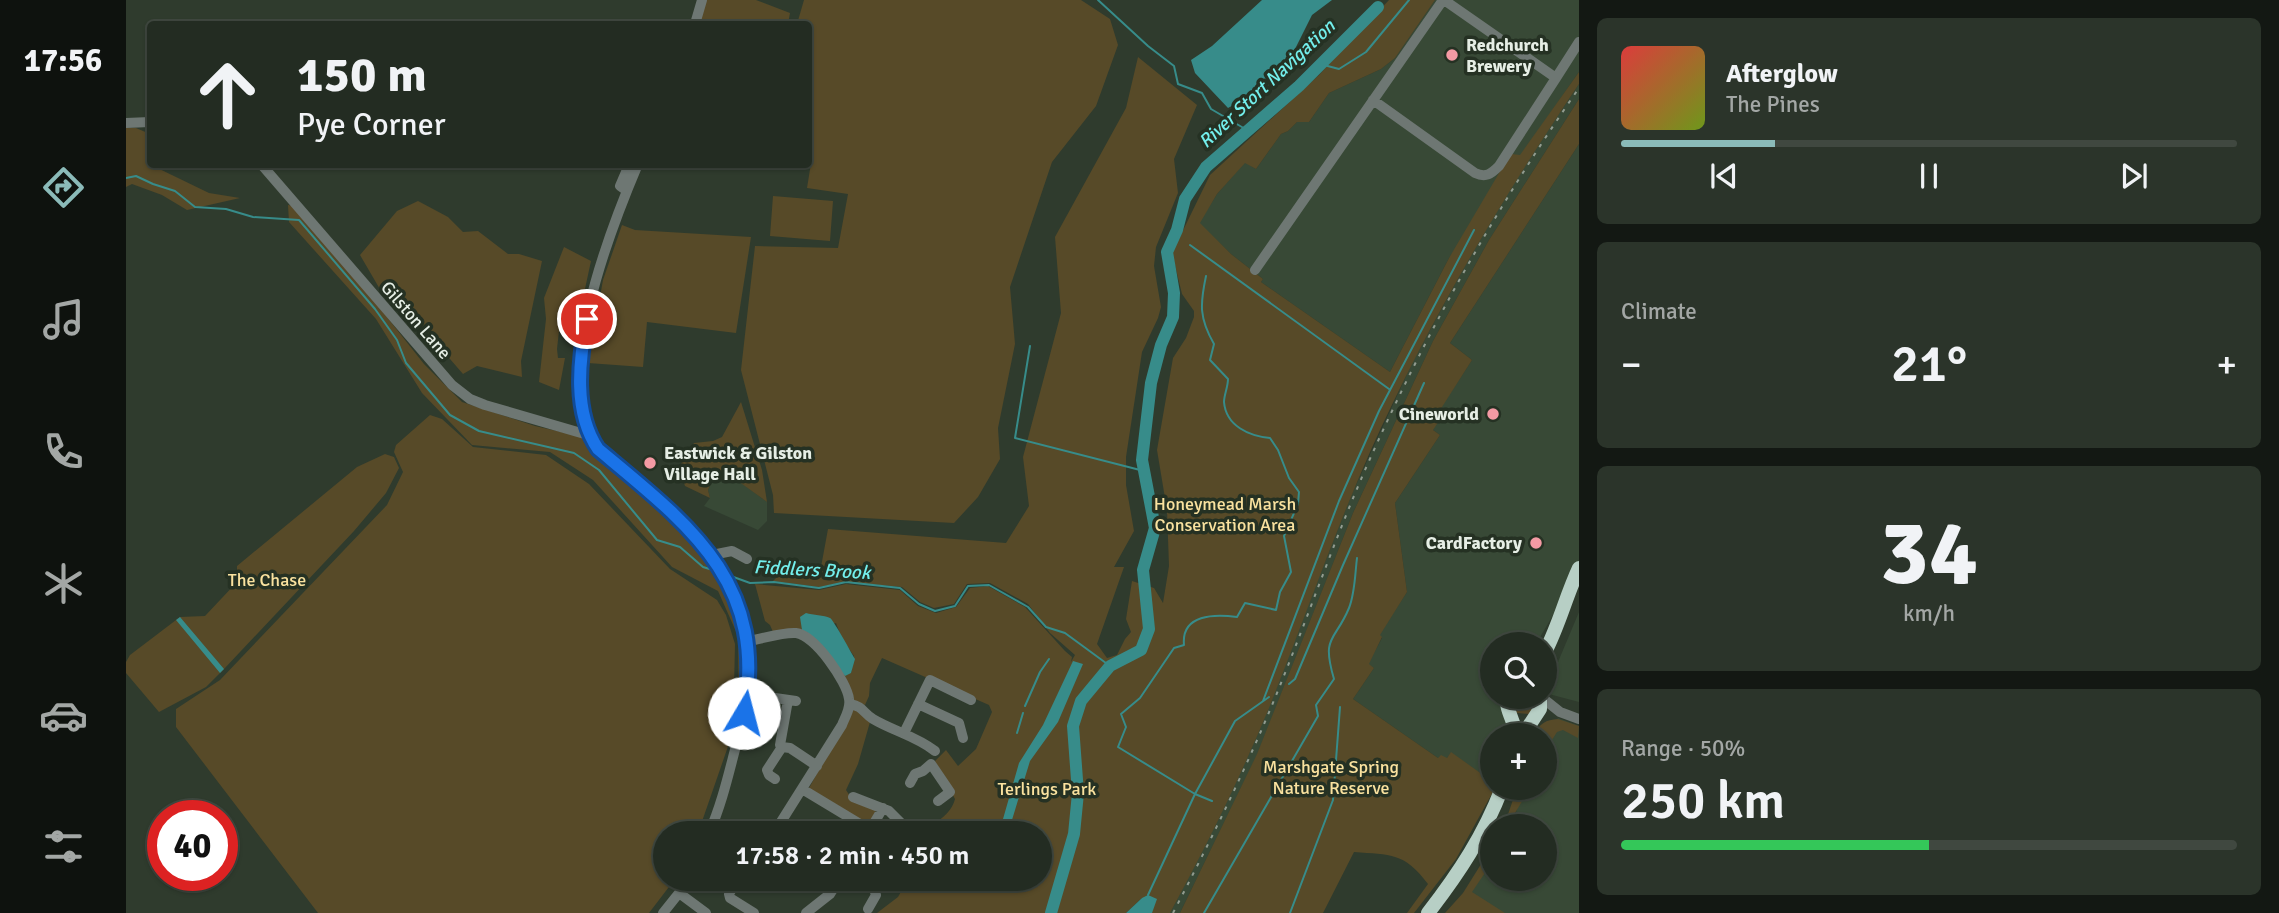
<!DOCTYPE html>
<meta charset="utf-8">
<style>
:root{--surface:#232c22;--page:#2b342a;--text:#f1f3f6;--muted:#a3a7a5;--line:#404840;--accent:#8bbbb9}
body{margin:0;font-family:Signika,sans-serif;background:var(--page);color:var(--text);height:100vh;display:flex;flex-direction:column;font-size:26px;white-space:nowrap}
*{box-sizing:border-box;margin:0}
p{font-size:23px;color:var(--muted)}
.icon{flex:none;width:38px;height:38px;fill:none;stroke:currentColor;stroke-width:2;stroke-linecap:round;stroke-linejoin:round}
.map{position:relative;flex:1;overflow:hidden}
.side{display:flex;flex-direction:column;gap:18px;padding:18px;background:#131813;width:700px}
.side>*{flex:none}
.hud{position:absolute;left:21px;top:21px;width:665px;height:147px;border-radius:7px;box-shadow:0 2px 5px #0004,0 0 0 2px var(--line);background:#232c22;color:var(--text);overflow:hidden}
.tools{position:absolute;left:1354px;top:632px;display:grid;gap:14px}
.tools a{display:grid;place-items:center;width:77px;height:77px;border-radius:50%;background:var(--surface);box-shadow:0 2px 5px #0004,0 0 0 2px var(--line);font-size:35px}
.speed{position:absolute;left:21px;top:800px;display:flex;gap:14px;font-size:35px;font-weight:700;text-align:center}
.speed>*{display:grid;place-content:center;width:91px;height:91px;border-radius:50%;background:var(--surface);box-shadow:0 2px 5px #0004,0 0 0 2px var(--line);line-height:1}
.speed .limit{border:10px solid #d22;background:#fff;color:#111}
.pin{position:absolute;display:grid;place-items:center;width:60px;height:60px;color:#fff;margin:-30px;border:4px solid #fff;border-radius:50%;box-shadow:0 2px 7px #0007}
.me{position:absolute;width:77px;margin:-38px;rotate:8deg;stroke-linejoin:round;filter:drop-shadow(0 0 5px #0008)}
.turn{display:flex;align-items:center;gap:24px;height:147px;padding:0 35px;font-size:32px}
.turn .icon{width:91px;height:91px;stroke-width:2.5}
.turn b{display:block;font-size:49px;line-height:60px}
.big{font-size:52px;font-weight:600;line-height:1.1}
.side .widget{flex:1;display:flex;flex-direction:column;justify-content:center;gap:10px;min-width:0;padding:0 24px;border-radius:10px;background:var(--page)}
.side .dial{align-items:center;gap:0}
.dial b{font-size:91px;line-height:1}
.song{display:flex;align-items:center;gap:21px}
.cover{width:84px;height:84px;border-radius:10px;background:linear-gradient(135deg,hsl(0 70% 55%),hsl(80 70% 35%))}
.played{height:7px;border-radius:4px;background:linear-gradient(90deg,var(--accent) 25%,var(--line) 25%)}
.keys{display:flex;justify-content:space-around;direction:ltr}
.heat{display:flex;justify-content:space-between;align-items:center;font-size:38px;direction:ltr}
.charge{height:10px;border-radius:5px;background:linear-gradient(90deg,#34c759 50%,var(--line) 0)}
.trip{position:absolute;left:527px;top:821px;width:399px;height:70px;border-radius:35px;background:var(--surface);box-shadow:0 2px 5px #0004,0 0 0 2px var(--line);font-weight:600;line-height:70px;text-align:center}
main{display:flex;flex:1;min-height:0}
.tabs{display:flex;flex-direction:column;width:126px;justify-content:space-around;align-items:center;background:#0e120e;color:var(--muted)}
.tabs .icon{width:49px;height:49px}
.tabs .current{color:var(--accent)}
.tabs b{font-size:32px;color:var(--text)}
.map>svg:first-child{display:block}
.built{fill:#384936}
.green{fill:#574a28;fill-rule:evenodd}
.water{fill:#378c8a}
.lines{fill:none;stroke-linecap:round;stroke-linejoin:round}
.stream{stroke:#378c8a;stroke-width:2}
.river{stroke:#378c8a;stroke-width:12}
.minor{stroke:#6e7773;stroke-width:10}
.highway{stroke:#b7cfc5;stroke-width:14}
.rail{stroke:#929c90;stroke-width:2;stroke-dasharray:3.5 7;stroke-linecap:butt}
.route-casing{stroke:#114b97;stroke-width:18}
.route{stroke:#1a73e8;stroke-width:12}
.poi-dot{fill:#f49aa4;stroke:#253123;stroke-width:2.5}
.labels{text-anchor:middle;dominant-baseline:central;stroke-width:7;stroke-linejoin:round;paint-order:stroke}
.poi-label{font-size:18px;font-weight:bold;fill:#e6eee5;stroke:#253123;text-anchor:start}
.street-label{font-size:18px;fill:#e6eee5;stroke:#253123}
.park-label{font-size:18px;fill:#fae29f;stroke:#253123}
.water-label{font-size:19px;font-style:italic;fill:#73efec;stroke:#253123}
</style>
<main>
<nav class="tabs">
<b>17:56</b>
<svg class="icon current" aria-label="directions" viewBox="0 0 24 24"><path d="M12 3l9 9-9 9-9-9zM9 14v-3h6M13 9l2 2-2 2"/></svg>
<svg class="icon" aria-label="music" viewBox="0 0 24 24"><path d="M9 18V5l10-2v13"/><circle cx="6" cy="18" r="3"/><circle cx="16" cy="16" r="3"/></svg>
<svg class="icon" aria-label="phone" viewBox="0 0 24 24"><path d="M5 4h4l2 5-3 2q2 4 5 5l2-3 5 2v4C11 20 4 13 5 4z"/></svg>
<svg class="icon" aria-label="climate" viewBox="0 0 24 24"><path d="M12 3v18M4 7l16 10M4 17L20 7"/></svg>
<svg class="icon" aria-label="car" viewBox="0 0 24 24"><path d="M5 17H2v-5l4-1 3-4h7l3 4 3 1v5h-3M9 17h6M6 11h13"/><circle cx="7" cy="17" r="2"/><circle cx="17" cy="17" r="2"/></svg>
<svg class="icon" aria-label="filters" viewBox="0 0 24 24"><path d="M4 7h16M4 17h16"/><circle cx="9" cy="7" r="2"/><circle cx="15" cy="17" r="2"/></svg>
</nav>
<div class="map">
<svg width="1453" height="913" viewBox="0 0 1453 913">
<rect width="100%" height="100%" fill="#2f3b2d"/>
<path class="built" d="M1309,0H1453V72L1323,258L1264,372L1135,282L1137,279L1105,254L1073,223L1091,194L1119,162L1130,169L1155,134L1162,131L1171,122H1183L1203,93L1255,69L1269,58Z
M1453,84V99L1363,240L1307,341L1227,513L1131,755L1054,913H1044L1081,841L1125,749L1225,496L1287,361L1355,236L1395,170Z
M1453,144V571L1410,644H1367V696L1380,697L1385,735H1367V782L1325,753L1321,758H1312L1227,699L1248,668L1242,664L1256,638L1253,635L1281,592L1269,503L1314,435L1307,430L1308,418L1346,360L1324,343Z
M605,475L641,502V521L632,530L578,506L584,498L582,490L588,476Z
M1453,612V702L1419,693Z
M1432,718L1453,726V913H1375L1344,893L1367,858V878H1419V826H1386L1397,788H1419V742Z"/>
<path class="green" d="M575,0H630L664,13L662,24H567Z
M678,0H955L984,19L992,45L970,106L926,162L884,287L889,344L872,428L874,459L852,497L828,523L648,513L647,495L615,370L629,246L712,248L722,194L681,188L686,157L682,153V24H671Z
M1263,0H1309L1269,58L1255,69L1203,93L1183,122H1171L1162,131L1155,134L1130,169L1119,163L1091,194L1074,223L1105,254L1137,279L1135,282L1264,372L1323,258L1376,168L1386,154L1394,155L1453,72V84C1373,203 1303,321 1244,452C1207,536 1177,623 1143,708C1114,778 1080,847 1044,913H1021L1016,898L1000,913H751L772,897L782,879L914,878V833H801C811,818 824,817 829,799L809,761L820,750L832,766L850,749L866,712L863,705L756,658L744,683L743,696L739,705L727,700L680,635L647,632L644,625L639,621L629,584L693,590L720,584L774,590L792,606L810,613L830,607L844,588L862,586L899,607L939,651L946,657L945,662L949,655L924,633L902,604L864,583L841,584L828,604L808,608L794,602L776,587L720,582L693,587L647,581L655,573L695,567L702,529L880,543L903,506L897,457L935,313L929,237L1000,108L1012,57L1071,105L1048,159L1052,193L1030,247L1028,266L1035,307L1032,318L1016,352L1000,457V485L1008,531L988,567H998L971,644L981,658L991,655L999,639L1005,632L1000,619L1006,581L1028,588L1037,603L1043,566L1041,510L1031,450L1047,358L1060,338L1068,317V311L1056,294L1046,253L1084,175L1193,75ZM710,623L716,639L728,656L725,673L682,633Z
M1453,99V144L1324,343L1346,360L1309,418L1313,421L1307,430L1314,435L1269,503L1281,592L1254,635L1256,637L1243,664L1248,668L1227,699L1312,758L1315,755L1321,758L1325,752L1367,782V788H1369L1330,859L1288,913H1281L1302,884C1278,852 1265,855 1228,852L1197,913H1054L1131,754L1227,513L1307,341L1363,240Z
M0,128H10L24,134V159L19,162L83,193L114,198L61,210L36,195L6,184L0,187Z
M647,196L707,201L704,241L644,236Z
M292,201L322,217L337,232L352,231L382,254H393L416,261L395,361L396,377L351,366L337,374L292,322L286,325L255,291L234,255L271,211Z
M162,205L174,207L298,364L336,402L409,426L453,436L464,443L470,453L565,531L591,573L611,611L621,652L613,716L612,636L592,591L546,567L467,480L424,452L346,445L296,393L250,319L163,222Z
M496,225L509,230L625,237L610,333L521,322L517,367L462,363L477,280Z
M438,247L465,261L454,312L435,313L431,349L432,358H439L433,390L413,382L420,319L418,298Z
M615,402L636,470L641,502L605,476H588L582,490L584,498L559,486L553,467L568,443L587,441L596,437Z
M304,415L316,419L347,447L420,455L463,484L544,569L591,600L600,615L609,644L607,732L572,833H539V878L549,879L523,913H192L50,727V709L94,680L261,505L277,472L268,452L270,445Z
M259,454L268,457L273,468L260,493L228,531L98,669L80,687L33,712L0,673V662L4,655L54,617L79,616L111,582V566L231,467Z
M1386,697H1410L1411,701L1403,714L1391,713Z
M729,709L744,722L732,764L720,790L726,799L751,809L741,826L682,790L725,711Z
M1432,719L1453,726L1452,738L1437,730L1431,732L1419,751V735H1409C1413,723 1420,720 1432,719Z
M1391,788H1404L1389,813L1386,826H1378Z
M1367,845V861L1346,892L1379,913H1319L1337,893Z"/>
<path class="water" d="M1136,0H1206L1186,15L1164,59L1131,92L1102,108L1069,73L1065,60L1086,46Z
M680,613C687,615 698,615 704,618C707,619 726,654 729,659L725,673L719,676L682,633L676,630L674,617Z
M54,617L98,669L94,673L50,620Z
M947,661L957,664L932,722L904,761L882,833H873L893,763L917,725Z
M1022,895L1031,899L1026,913H1000L1016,898Z"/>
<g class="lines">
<path class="stream" d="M972,0L1022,46L1048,66L1052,84L1076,93L1085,109L1121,130
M1194,64L1213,69L1240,52L1283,0
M0,178L10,176L27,184L49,191L69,207L100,209L127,217L173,220L249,309L271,340L280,363L324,415L353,431L448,453L473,470L531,540L554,547L577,567L590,571
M1064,245L1263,389
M1080,276C1074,304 1073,318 1088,344L1084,360L1102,379C1102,387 1098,395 1098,402C1100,426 1123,436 1144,438L1152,450L1163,478L1173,492L1172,504L1158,536L1165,572L1154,592L1150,610L1119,603L1111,617C1089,614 1055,614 1058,645L1048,648L1014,698L995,714L1000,727L992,747L1069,794L1086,801
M904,346L889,438L1018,471
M602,575L624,583L648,582L693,588L720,582L774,588L793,604L809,611L829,606L842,586L863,585L902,607L920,627L939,633L984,666
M1163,684L1169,679L1217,565L1298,383
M1137,701L1213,501L1253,411L1348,230
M899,706L914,672L923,659
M891,733L897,713
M1022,895L1069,794L1109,721L1143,697
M1078,913L1192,716L1190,705L1208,679C1195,635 1209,642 1223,608C1229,593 1229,574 1231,558
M1164,913L1207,800L1214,707"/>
<path class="river" d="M925,913L948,834L952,793L947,726L955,701L984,666L1015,650L1023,629L1017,570L1029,528L1016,460L1025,383L1035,345L1047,317L1048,293L1041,252L1051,230L1059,199L1080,167L1173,86L1252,7"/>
<path class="minor" d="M1318,0L1430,78L1453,42
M569,24L576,0
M1247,100L1349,173C1360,178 1365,174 1373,166L1430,78
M0,123L24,122
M135,164L326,385L344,399L359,405L462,435
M512,164C482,235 425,379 472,449C545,510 626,569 624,674C623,697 617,719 611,742C603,772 596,804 583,833
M501,191L494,186L503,165L506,164
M1129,270L1317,0
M586,555L606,551L621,559
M622,641C637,639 655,632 670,633C689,635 721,682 723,699C725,708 719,717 716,725L648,833
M1414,696L1434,712L1453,719
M649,698L670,701
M724,704C738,707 736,712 747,719C767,731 790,736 809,751
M792,704L833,723L837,738
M778,733L804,680L845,700
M656,747L654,745L662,700
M649,779L643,775L641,770L656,747L664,748L691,766
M784,783L789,774L797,771L805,764L824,792L812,801
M676,789L744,830
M727,797L763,811L785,833
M742,833L757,808
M612,878L603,894L604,898L628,913
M701,878L711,884
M772,878L778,882
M553,893L580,913
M742,909L750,895L746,883L749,878
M537,913L553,893L561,878
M680,913L704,894L714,878"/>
<path class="highway" d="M1419,652C1433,625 1440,596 1453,568
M1381,696C1379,710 1389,721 1390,735
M1397,735L1414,709V696
M1302,913C1333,873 1358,835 1376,788"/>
<path class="rail" d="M1047,913C1087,836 1125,759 1157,678C1186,606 1211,533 1243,461C1301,331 1371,206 1453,88"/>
</g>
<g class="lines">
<g class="route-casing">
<path id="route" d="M461,319C453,361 447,412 472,449C562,524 642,582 618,713"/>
</g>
<use href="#route" class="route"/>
</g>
<g class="poi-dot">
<circle cx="1326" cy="55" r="7"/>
<circle cx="1367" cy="414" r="7"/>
<circle cx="524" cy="463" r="7"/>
<circle cx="1410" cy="543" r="7"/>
</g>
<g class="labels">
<g class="poi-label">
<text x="1340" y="45">Redchurch<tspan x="1340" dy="21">Brewery</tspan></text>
<text x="1353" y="414" text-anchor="end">Cineworld</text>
<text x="538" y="453">Eastwick &amp; Gilston<tspan x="538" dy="21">Village Hall</tspan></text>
<text x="1396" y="543" text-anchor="end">CardFactory</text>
</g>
<g class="street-label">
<text transform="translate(290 320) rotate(49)">Gilston Lane</text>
</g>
<g class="park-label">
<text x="1099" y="504">Honeymead Marsh<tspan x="1099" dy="21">Conservation Area</tspan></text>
<text x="141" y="580">The Chase</text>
<text x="1205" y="767">Marshgate Spring<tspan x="1205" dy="21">Nature Reserve</tspan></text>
<text x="921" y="789">Terlings Park</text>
</g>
<g class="water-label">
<text transform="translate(1141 84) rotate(-43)">River Stort Navigation</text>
<text transform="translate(686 570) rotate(3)">Fiddlers Brook</text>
</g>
</g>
</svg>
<div class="tools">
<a><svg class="icon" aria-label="search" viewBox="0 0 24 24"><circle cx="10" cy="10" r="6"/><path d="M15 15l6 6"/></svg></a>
<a>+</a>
<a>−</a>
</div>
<div class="speed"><div class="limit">40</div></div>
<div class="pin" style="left:461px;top:319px;background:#d93025"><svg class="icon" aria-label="arrive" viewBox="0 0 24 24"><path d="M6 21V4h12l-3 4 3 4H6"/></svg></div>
<svg class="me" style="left:618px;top:713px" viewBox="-20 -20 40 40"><circle r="19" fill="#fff"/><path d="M0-13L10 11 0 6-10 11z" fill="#1a73e8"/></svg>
<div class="trip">17:58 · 2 min · 450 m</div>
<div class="hud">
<div class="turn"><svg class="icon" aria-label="ahead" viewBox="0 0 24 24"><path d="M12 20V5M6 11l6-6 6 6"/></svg><div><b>150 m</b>Pye Corner</div></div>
</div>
</div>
<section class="side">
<div class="widget">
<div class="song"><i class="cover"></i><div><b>Afterglow</b><p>The Pines</p></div></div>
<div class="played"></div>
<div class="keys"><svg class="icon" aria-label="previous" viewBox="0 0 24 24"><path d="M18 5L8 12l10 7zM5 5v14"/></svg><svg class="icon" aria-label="pause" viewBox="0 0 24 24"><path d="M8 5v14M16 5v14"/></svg><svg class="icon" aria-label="next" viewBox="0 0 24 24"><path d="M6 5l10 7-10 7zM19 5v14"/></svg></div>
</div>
<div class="widget"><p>Climate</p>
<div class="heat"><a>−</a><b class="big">21°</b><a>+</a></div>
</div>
<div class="widget dial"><b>34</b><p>km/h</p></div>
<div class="widget"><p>Range · 50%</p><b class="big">250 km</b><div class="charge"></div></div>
</section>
</main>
